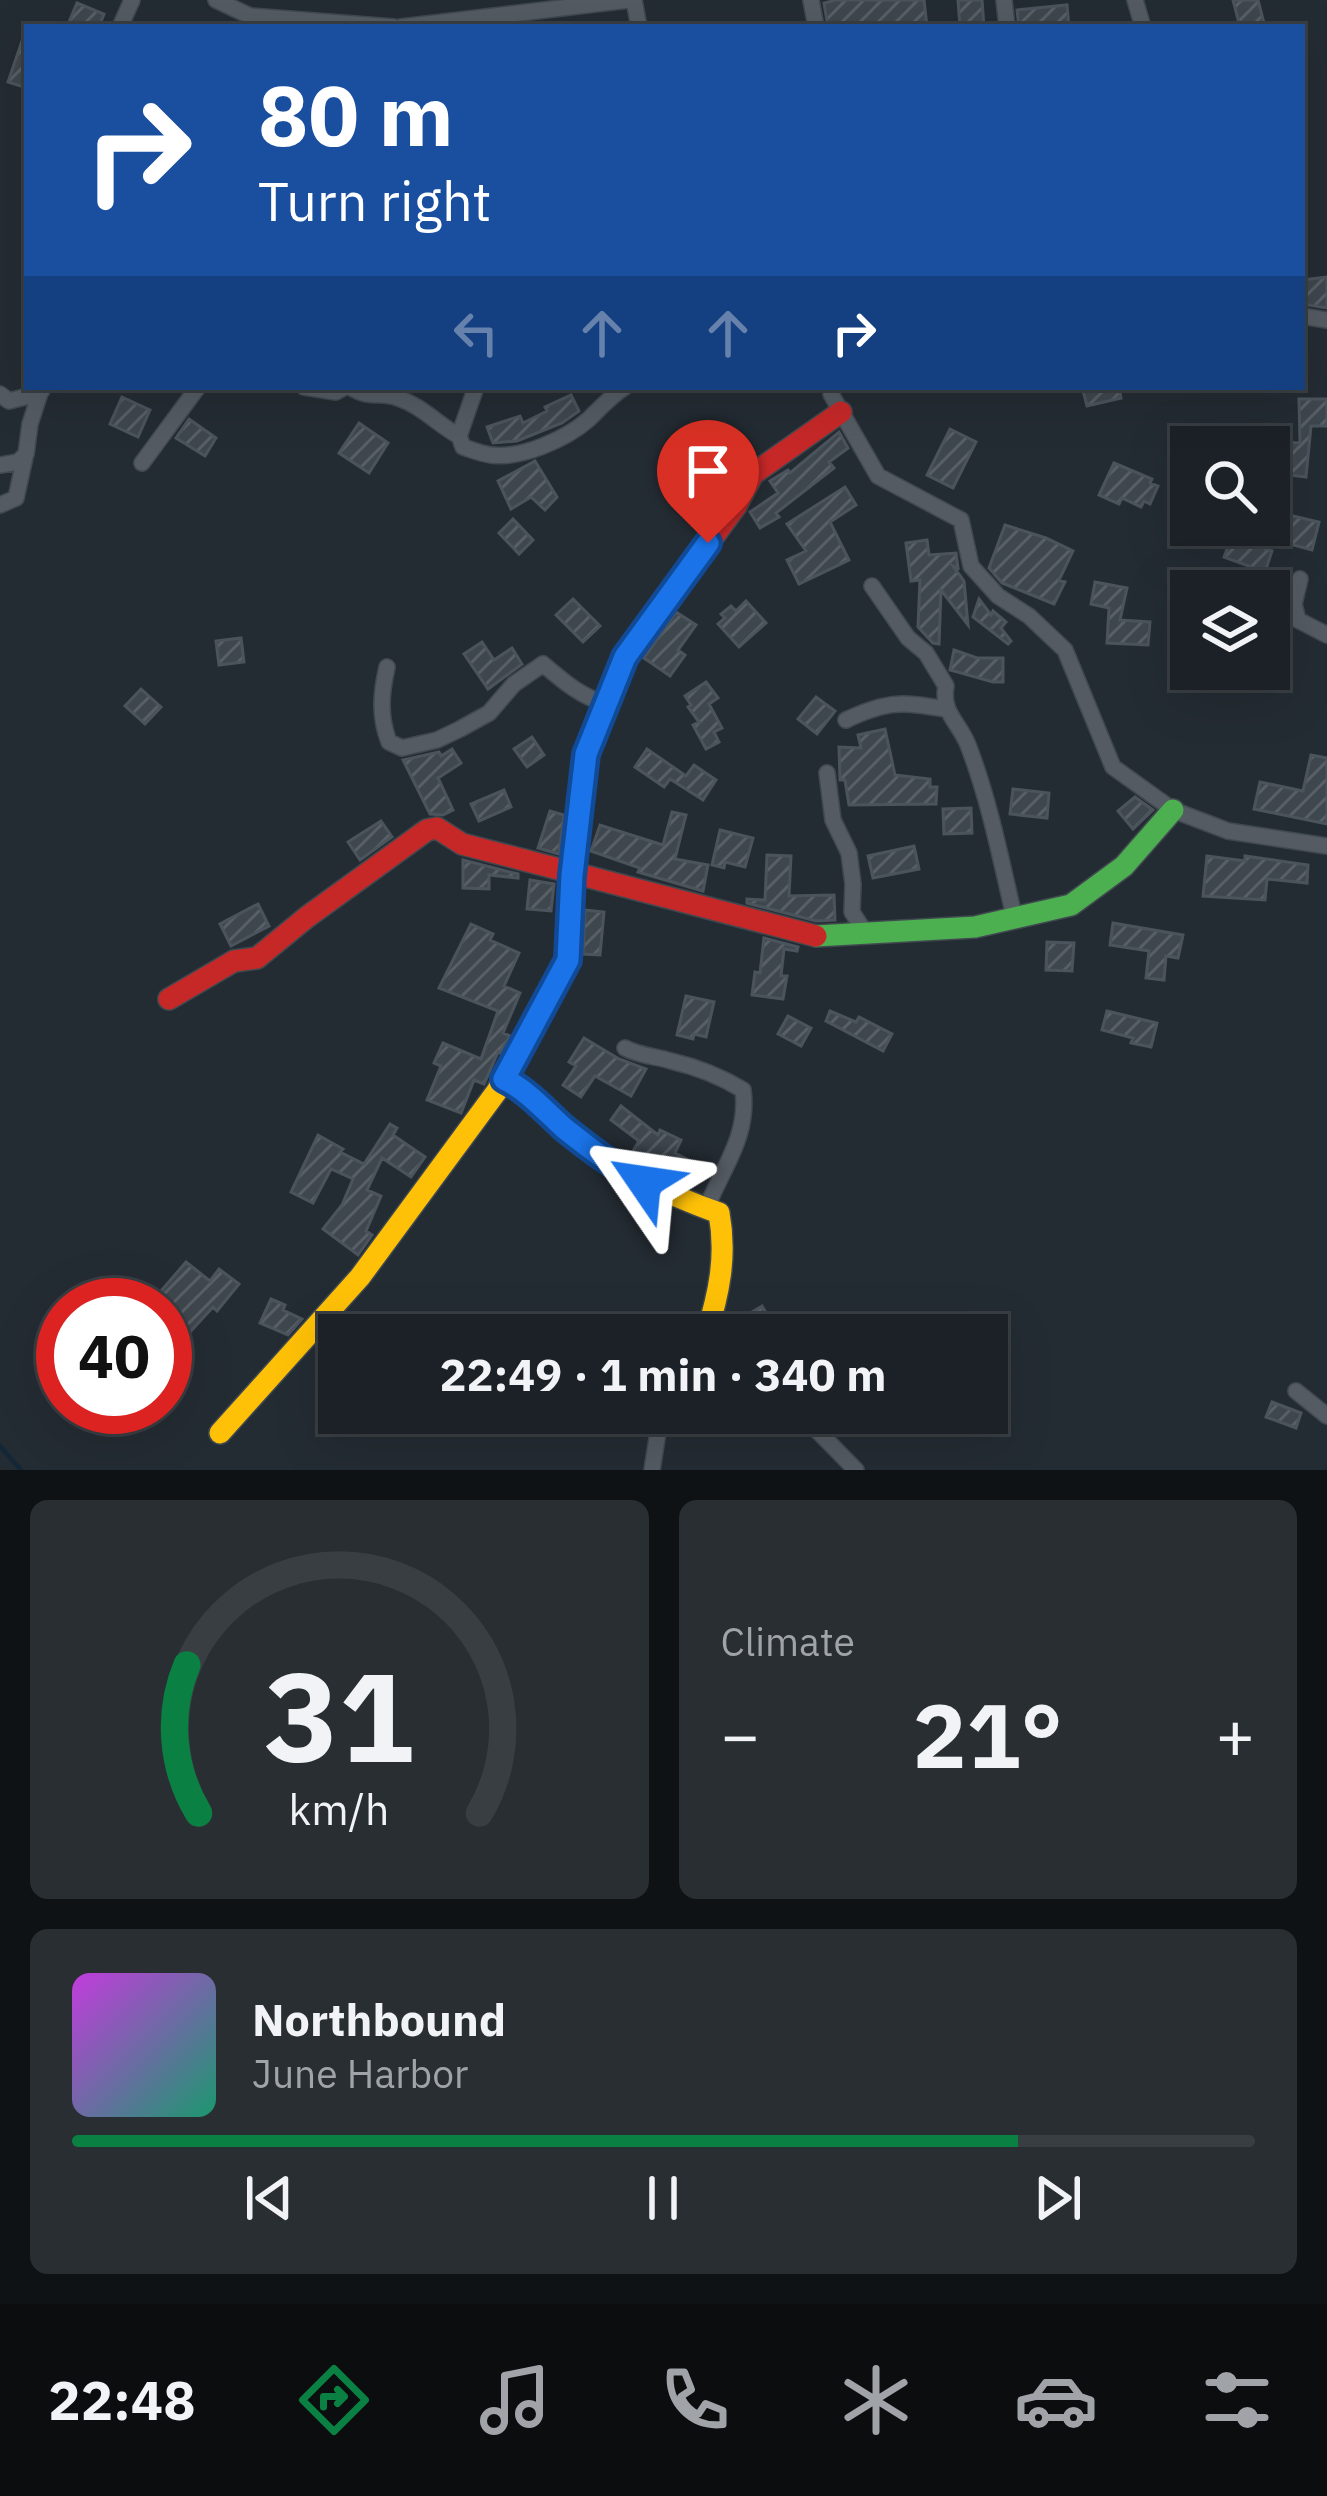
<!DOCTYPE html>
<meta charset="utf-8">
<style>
:root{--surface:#1b2126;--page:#282e32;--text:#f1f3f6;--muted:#a0a3a7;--line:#393e43;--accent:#0b8043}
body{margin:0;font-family:"IBM Plex Sans",sans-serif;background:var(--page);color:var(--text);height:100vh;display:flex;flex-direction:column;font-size:45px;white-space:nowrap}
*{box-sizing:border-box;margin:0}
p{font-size:39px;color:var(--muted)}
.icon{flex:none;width:66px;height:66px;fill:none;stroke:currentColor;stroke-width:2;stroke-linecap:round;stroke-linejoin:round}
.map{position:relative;height:1470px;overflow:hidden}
.details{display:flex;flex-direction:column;gap:30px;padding:30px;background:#0f1215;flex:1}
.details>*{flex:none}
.top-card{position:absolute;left:24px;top:24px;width:1281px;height:366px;border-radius:0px;box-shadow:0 12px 48px #0002,0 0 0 3px var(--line);background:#1a4fa0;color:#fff;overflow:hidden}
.buttons{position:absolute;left:1170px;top:426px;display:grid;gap:24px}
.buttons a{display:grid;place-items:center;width:120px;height:120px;border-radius:0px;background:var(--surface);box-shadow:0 12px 48px #0002,0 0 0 3px var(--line);font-size:60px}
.speed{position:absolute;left:36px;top:1278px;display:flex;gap:24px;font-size:60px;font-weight:700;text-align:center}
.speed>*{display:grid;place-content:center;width:156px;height:156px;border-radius:50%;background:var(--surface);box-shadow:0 12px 48px #0002,0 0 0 3px var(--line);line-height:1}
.speed .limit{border:18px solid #d22;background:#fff;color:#111}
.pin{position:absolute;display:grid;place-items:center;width:102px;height:102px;color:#fff;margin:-123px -51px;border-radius:50% 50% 50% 0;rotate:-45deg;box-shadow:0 0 12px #0007}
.pin .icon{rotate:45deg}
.me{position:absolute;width:132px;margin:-66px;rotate:302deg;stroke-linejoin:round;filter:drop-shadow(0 0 9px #0008)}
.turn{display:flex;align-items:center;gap:42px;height:252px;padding:0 36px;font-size:54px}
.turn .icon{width:156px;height:156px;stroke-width:2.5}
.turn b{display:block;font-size:84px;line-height:102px}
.lanes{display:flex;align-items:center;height:114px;padding:0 36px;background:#0003;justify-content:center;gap:60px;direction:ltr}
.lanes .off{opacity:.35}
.big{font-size:90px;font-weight:700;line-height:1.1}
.details .tile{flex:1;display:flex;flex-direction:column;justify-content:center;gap:18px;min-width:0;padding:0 42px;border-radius:18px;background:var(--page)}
.details .dial{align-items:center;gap:0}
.dial svg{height:312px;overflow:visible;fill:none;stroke:var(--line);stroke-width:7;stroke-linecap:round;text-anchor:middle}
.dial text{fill:var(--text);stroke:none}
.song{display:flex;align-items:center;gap:36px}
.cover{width:144px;height:144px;border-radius:18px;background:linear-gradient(135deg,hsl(290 70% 55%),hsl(160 70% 35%))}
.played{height:12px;border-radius:6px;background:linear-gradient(90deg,var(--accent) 80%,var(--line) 80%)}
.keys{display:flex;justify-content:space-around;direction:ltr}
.heat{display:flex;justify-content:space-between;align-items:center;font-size:66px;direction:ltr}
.details .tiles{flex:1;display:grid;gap:30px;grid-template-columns:1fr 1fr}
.tile:last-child{grid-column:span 2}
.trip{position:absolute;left:318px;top:1314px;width:690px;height:120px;border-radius:0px;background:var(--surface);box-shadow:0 12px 48px #0002,0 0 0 3px var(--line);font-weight:700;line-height:120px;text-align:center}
.tab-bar{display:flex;height:192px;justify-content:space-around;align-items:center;background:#0b0d0f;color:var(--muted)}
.tab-bar .icon{width:84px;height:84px}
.tab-bar .active{color:var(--accent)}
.tab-bar b{font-size:54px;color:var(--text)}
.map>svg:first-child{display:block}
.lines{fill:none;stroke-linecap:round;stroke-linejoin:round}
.stream{stroke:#132737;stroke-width:4.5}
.building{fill:url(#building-hatch);stroke:#4b545c;stroke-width:3}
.street-casing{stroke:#414950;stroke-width:18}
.fast-casing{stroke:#414950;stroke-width:24}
.slow-casing{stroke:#414950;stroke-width:24}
.jam-casing{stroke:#414950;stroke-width:24}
.street{stroke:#545b62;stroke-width:15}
.fast{stroke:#4caf50;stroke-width:21}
.slow{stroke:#ffc107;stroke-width:21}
.jam{stroke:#c62828;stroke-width:21}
.route-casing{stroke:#114b97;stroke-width:30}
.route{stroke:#1a73e8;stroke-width:21}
</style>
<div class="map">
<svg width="1327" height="1470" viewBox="0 0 1327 1470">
<defs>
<pattern id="building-hatch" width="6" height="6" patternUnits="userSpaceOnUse" patternTransform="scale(3)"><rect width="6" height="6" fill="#3f474e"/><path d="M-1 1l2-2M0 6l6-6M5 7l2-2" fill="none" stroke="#585f66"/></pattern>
</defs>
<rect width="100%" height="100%" fill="#242c33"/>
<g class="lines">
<path class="stream" d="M0,1446L21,1470"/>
</g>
<path class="building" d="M836,0H924L927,27H828L824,3Z
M958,0H982L984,27H960Z
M1233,0H1258L1265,27H1240Z
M77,3L104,14L99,27H82L69,22Z
M1067,5L1069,27H1019L1017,10Z
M25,32L27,33V88L8,82Z
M1327,277V308L1303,304L1302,280Z
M1082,387H1119L1121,398L1087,406Z
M571,395L579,411L562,423L517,441L493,443L487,427L520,416L523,423L547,411L545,407Z
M122,397L150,410L138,437L110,424Z
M1299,399H1327V426H1311L1306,477L1282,474L1285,442L1300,443Z
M189,419L216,438L205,456L176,438Z
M359,423L388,443L369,473L339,453Z
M950,429L976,442L953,488L927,475Z
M839,432L848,448L829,462L834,468L776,513L779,517L760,528L750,512L778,493L770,481L788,470L790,473Z
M535,461L557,497L545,510L531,497L511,509L498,481Z
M1114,463L1152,479L1150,483L1158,486L1150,504L1144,501L1141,507L1122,498L1119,504L1099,495Z
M845,487L856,505L830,522L849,560L799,584L787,560L806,551L787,524Z
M1289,515L1319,522L1312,550L1282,542Z
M513,519L533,540L519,554L499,533Z
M1005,525L1046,538L1073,551L1059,580L1065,582L1054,604L1002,583L989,568Z
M1232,536L1272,551L1265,572L1224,557Z
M927,540L929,555L956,553L958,568L953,566L964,581L968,625L941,590L939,644L933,643L918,627L920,580L911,581L906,543Z
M1095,582L1127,588L1120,620L1150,622L1148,645L1107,643L1109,608L1091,604Z
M573,599L600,626L583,642L556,615Z
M979,599L991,615L993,611L1006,622L1001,628L1011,641L1008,644L973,617Z
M746,601L766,623L739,647L718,624L725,618L721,614L731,606L736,611Z
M676,612L696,625L678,650L685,655L670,676L644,658Z
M241,638L244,662L219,665L216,641Z
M482,642L494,660L512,648L522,664L488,689L464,654Z
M954,650L977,658H1003V682H993L950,670Z
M706,682L718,698L709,704L722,728L714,732L719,742L706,749L693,725L699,722L688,707L691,705L685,696Z
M141,689L161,707L145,724L125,706Z
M816,697L835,711L817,734L798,719Z
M885,729L895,775L930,779V787H937L936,804L849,805L845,780H840L839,747L861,748L858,735Z
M532,737L544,755L527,767L514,749Z
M452,749L461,763L438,778L453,810L443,815L430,814L403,760L439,752L441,756Z
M647,749L686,776L694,765L716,780L703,800L670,779L664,787L635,767Z
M1311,755L1327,758V824L1254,809L1260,782L1303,791Z
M1013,789L1049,793L1047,818L1010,814Z
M504,790L511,807L479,821L471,804Z
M1135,797L1153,810L1133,829L1118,811Z
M971,808L972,833L944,834L943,809Z
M550,811L564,815L559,854L538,848Z
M672,812L686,815L675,859L708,865L703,891L638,872L640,868L591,851L600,825L663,845Z
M381,821L392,837L360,860L348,842Z
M720,830L753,838L745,867L725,862L724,868L712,865Z
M914,846L919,869L873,878L868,856Z
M767,855L791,856L789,896L834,895L835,920L816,921L747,903V899L765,900Z
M1207,856L1245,861V856L1308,865L1307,883L1267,879L1265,900L1203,896Z
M463,860L518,874V878L489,875V889L463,888Z
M530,880L554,884L551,911L527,909Z
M258,904L269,926L231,946L220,924Z
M585,910L604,912L600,955L583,954Z
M1113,923L1183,935L1178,958L1166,956L1164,980L1146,978L1149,951L1110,945Z
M471,924L493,934L490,940L519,953L504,986L520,993L503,1033L510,1036L500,1053L498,1052L484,1084L474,1080L461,1113L427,1100L441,1066L434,1063L443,1043L481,1059L498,1011L439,988Z
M764,938L798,947L797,951L784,949L781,976H787L783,999L752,995L755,972L760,973Z
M1047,942L1074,943L1072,971L1046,970Z
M686,996L714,1002L706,1037L694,1034L693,1039L677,1035Z
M830,1011L856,1022L859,1017L892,1034L883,1051L826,1021Z
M1107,1011L1157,1023L1151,1047L1131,1043L1133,1038L1102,1030Z
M788,1016L811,1028L801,1046L778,1034Z
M584,1038L619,1059L646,1069L631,1096L595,1076L581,1097L563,1085L576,1066L569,1062Z
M621,1106L658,1135L660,1130L681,1140L675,1153L703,1167L692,1187L630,1156L639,1141L611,1120Z
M390,1124L397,1128L393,1135L425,1157L411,1177L382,1158L367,1190L381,1196L366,1231L372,1235L358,1255L323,1229L342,1205L353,1179L331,1169L313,1203L291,1192L318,1135L343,1149L340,1152L364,1164Z
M186,1262L210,1281L219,1269L239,1284L217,1311L213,1307L180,1343L165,1330V1305H149Z
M271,1299L285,1305L283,1310L302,1319L288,1335L260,1323Z
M762,1306L777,1331L770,1335H752L742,1318Z
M376,1314L403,1335H359Z
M1272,1402L1301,1413L1296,1428L1266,1417Z"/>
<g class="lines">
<g class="street-casing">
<path id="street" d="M216,0L250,16L394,27
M634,0L639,27
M811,0L816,27
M1004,0L1007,27
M1135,0L1143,27
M120,27L132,0
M401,27L629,0
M1302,316L1327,320
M304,387L336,392L345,387
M350,387C370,400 380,391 398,398C422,406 437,424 459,436L463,447C472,450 482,454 491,455C522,459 566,439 589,419C601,407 611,396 625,387
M831,387V394L878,476L961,520L971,566L998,596L1029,616L1065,650L1113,767L1173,810L1228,831L1327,846
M0,394L9,401L40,393L42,390
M459,436L476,387
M142,463L198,387
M0,465L18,462L26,454L30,424L40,393
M0,505L16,498L25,457
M1300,579L1294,604L1298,620L1327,635
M872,586L908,638L926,653L946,686C941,713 959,722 968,745C990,802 1001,861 1015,920
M387,667C381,694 379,716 389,742L402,748L437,740L460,729L489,713L514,684L543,664C563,681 580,696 606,704
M846,720C888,700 902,702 946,709
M827,773L833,820L849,853L853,884L852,912L866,934
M625,1048C640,1056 655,1056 671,1061C697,1067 720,1076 743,1090C749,1136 723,1167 706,1209
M1296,1391L1327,1416
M800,1413L856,1470
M652,1470L661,1413"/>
</g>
<g class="fast-casing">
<path id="fast" d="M816,936L975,927L1071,905L1124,866L1173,810
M509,1068L568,960L572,875L586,754L624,657L650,622"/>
</g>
<g class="slow-casing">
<path id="slow" d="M504,1079C532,1095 552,1119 577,1138C620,1172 668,1195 719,1213C727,1256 719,1294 706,1335
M220,1433L360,1277L497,1091L509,1068"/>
</g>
<g class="jam-casing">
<path id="jam" d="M650,622L736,506L753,474L841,412
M169,999L234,961L257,958L307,917L427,830L437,828L462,844L816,936"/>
</g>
<use href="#street" class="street"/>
<use href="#fast" class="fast"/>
<use href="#slow" class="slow"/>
<use href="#jam" class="jam"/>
</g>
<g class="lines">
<g class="route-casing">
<path id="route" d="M644,1182C615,1168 589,1148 564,1128C544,1110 528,1091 504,1079L568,960L572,875L586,754L625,657L708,543"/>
</g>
<use href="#route" class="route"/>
</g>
</svg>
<div class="buttons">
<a><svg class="icon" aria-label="search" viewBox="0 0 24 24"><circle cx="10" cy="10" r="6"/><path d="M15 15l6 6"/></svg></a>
<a><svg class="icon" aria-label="layers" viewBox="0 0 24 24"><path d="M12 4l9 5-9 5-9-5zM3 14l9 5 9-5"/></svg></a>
</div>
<div class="speed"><div class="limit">40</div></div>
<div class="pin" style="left:708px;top:543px;background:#d93025"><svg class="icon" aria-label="arrive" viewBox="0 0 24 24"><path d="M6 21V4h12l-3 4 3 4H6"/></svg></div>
<svg class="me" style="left:644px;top:1182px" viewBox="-20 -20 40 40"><path d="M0-17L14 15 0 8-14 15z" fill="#1a73e8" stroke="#fff" stroke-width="4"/></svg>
<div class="trip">22:49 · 1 min · 340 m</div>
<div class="top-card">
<div class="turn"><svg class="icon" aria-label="right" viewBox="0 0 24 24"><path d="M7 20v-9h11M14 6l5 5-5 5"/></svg><div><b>80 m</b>Turn right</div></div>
<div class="lanes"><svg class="icon off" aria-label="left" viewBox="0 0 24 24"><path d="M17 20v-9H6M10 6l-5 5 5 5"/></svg><svg class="icon off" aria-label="ahead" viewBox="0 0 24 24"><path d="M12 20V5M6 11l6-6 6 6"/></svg><svg class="icon off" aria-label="ahead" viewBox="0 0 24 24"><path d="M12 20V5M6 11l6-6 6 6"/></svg><svg class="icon" aria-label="right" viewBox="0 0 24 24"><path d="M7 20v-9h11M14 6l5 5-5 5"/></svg></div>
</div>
</div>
<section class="details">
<div class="tiles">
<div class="tile dial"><svg viewBox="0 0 100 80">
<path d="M14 69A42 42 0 1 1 86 69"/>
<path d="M14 69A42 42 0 0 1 11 31" stroke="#0b8043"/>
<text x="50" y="56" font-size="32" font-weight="700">31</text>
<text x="50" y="72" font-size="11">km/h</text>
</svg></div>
<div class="tile"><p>Climate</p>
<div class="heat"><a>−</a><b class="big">21°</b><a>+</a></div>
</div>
<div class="tile">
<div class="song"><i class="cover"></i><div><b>Northbound</b><p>June Harbor</p></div></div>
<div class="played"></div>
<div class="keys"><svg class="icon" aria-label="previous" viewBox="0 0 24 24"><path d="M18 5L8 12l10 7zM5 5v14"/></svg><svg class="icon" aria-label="pause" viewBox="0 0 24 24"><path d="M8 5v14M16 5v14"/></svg><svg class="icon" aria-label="next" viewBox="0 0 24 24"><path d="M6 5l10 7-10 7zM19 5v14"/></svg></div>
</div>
</div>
</section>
<nav class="tab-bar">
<b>22:48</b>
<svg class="icon active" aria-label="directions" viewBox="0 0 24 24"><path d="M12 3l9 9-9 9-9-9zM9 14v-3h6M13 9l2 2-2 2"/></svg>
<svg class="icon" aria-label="music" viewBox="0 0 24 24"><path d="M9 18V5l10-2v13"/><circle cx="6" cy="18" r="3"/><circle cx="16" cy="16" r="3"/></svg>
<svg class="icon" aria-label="phone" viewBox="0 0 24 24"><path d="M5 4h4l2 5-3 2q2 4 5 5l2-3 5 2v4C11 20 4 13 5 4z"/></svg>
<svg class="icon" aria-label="climate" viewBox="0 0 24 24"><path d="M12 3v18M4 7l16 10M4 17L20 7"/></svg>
<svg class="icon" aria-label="car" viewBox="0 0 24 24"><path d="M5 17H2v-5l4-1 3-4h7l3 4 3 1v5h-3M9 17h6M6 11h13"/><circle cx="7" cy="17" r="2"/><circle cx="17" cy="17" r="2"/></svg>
<svg class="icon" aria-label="filters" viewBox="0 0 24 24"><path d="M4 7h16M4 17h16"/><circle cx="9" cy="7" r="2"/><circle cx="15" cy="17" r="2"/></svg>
</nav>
